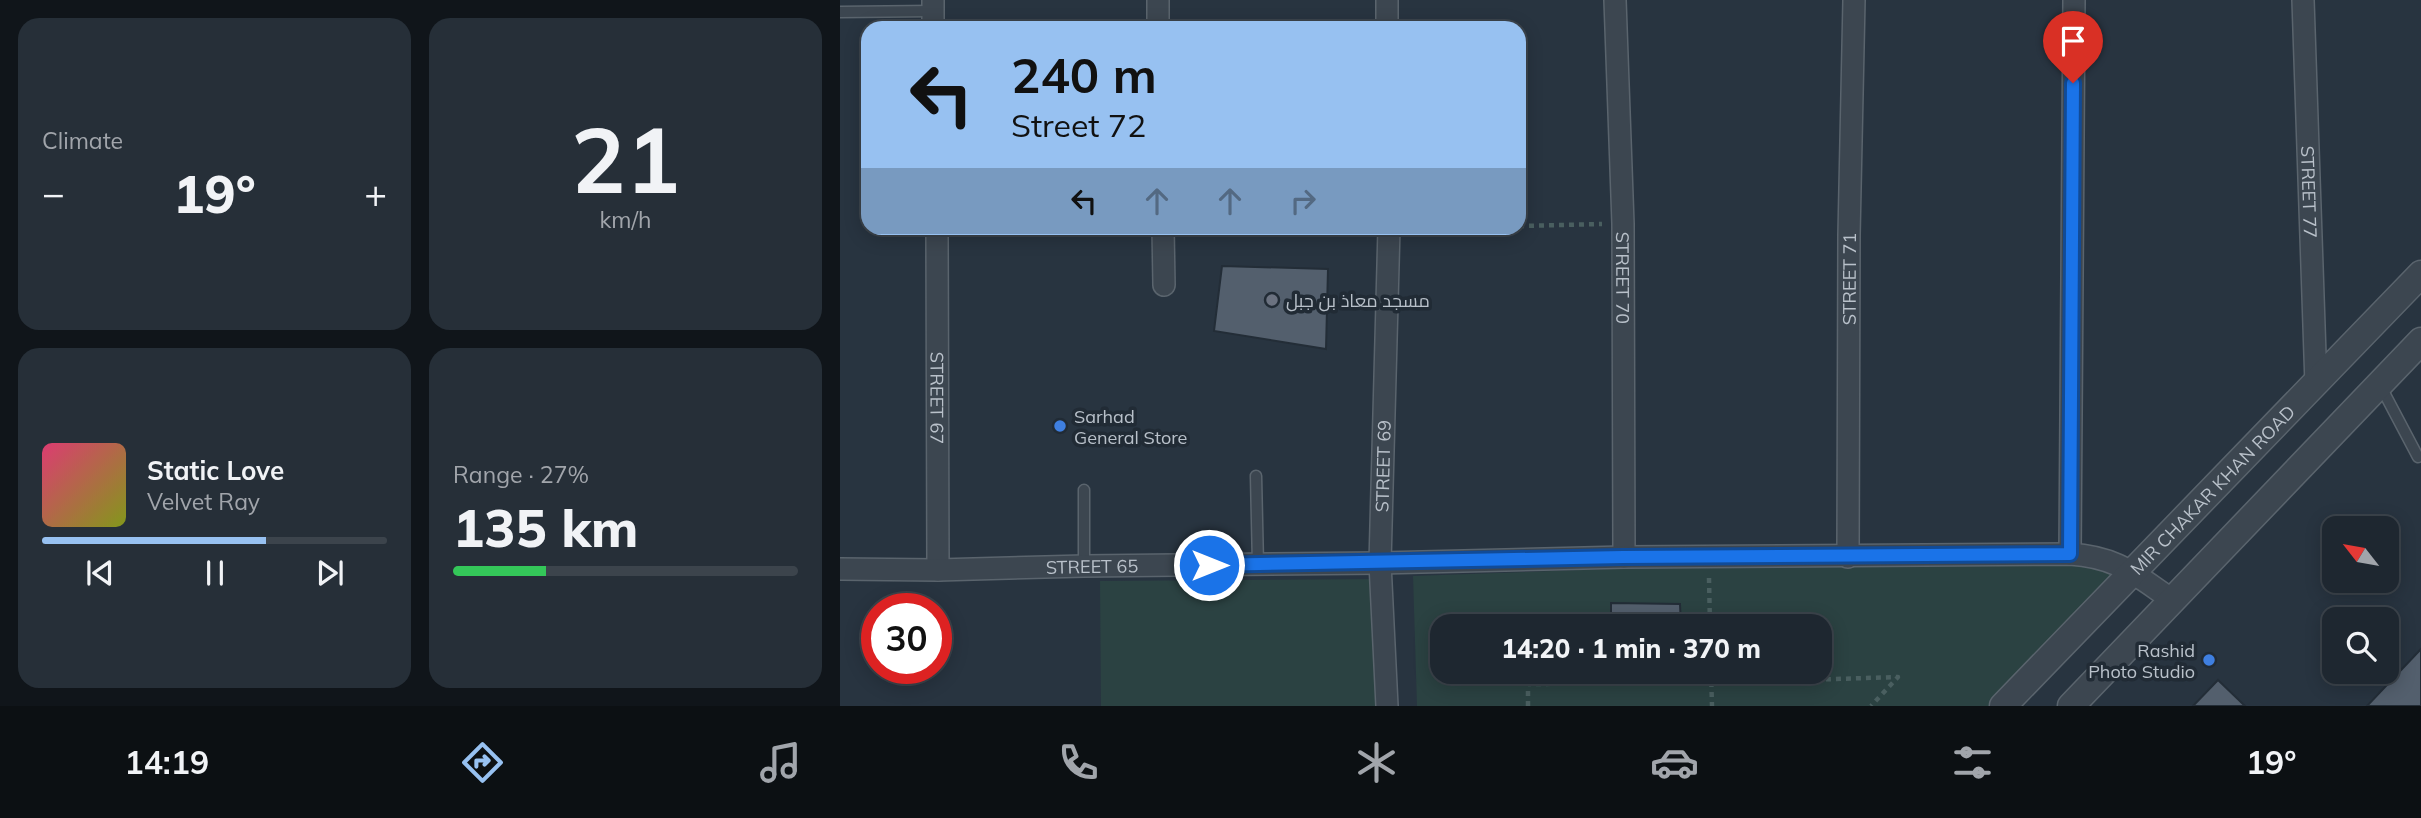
<!DOCTYPE html>
<meta charset="utf-8">
<style>
:root{--surface:#1e2730;--page:#262f38;--text:#f1f3f6;--muted:#a1a5ab;--line:#3c444c;--accent:#97c1f1}
body{margin:0;font-family:Mulish,Cairo,sans-serif;background:var(--page);color:var(--text);height:100vh;display:flex;flex-direction:column;font-size:26px;white-space:nowrap}
*{box-sizing:border-box;margin:0}
p{font-size:23px;color:var(--muted)}
.icon{flex:none;width:38px;height:38px;fill:none;stroke:currentColor;stroke-width:2;stroke-linecap:round;stroke-linejoin:round}
.map{position:relative;flex:1;overflow:hidden}
.side{display:flex;flex-direction:column;gap:18px;padding:18px;background:#10151a;width:840px}
.side>*{flex:none}
.banner{position:absolute;left:21px;top:21px;width:665px;height:214px;border-radius:21px;box-shadow:0 4px 18px #0003,0 0 0 2px var(--line);background:#97c1f1;color:#111;overflow:hidden}
.needle{width:46px;rotate:301deg}
.fabs{position:absolute;left:1482px;top:516px;display:grid;gap:14px}
.fabs a{display:grid;place-items:center;width:77px;height:77px;border-radius:14px;background:var(--surface);box-shadow:0 4px 18px #0003,0 0 0 2px var(--line);font-size:35px}
.speed{position:absolute;left:21px;top:593px;display:flex;gap:14px;font-size:35px;font-weight:700;text-align:center}
.speed>*{display:grid;place-content:center;width:91px;height:91px;border-radius:50%;background:var(--surface);box-shadow:0 4px 18px #0003,0 0 0 2px var(--line);line-height:1}
.speed .limit{border:10px solid #d22;background:#fff;color:#111}
.pin{position:absolute;display:grid;place-items:center;width:60px;height:60px;color:#fff;margin:-72px -30px;border-radius:50% 50% 50% 0;rotate:-45deg;box-shadow:0 0 7px #0007}
.pin .icon{rotate:45deg}
.me{position:absolute;width:77px;margin:-38px;rotate:90deg;stroke-linejoin:round;filter:drop-shadow(0 0 5px #0008)}
.turn{display:flex;align-items:center;gap:24px;height:147px;padding:0 35px;font-size:32px}
.turn .icon{width:91px;height:91px;stroke-width:2.5}
.turn b{display:block;font-size:49px;line-height:60px}
.lanes{display:flex;align-items:center;height:66px;padding:0 35px;background:#0003;justify-content:center;gap:35px;direction:ltr}
.lanes .off{opacity:.35}
.big{font-size:52px;font-weight:800;line-height:1.1}
.side .card{flex:1;display:flex;flex-direction:column;justify-content:center;gap:10px;min-width:0;padding:0 24px;border-radius:21px;background:var(--page)}
.side .dial{align-items:center;gap:0}
.dial b{font-size:91px;line-height:1}
.song{display:flex;align-items:center;gap:21px}
.cover{width:84px;height:84px;border-radius:10px;background:linear-gradient(135deg,hsl(340 70% 55%),hsl(70 70% 35%))}
.played{height:7px;border-radius:4px;background:linear-gradient(90deg,var(--accent) 65%,var(--line) 65%)}
.keys{display:flex;justify-content:space-around;direction:ltr}
.heat{display:flex;justify-content:space-between;align-items:center;font-size:38px;direction:ltr}
.charge{height:10px;border-radius:5px;background:linear-gradient(90deg,#34c759 27%,var(--line) 0)}
.side .tiles{flex:1;display:grid;gap:18px;grid-template-columns:repeat(2,1fr)}
.trip{position:absolute;left:590px;top:614px;width:402px;height:70px;border-radius:21px;background:var(--surface);box-shadow:0 4px 18px #0003,0 0 0 2px var(--line);font-weight:800;line-height:70px;text-align:center}
.dock{display:flex;height:112px;justify-content:space-around;align-items:center;background:#0c1013;color:var(--muted)}
.dock .icon{width:49px;height:49px}
.dock .selected{color:var(--accent)}
.dock b{font-size:32px;color:var(--text)}
main{display:flex;flex:1;min-height:0}
.map>svg:first-child{display:block}
.green{fill:#2b4242;fill-rule:evenodd}
.building{fill:#535f6d;stroke:#232d37;stroke-width:2}
.lines{fill:none;stroke-linecap:round;stroke-linejoin:round}
.service-casing{stroke:#5a646d;stroke-width:13}
.minor-casing{stroke:#5a646d;stroke-width:24}
.tertiary-casing{stroke:#5a646d;stroke-width:29}
.path{stroke:#4a5f60;stroke-width:4.5;stroke-dasharray:5 5;stroke-linecap:butt}
.service{stroke:#3c4650;stroke-width:10}
.minor{stroke:#3c4650;stroke-width:21}
.tertiary{stroke:#3c4650;stroke-width:26}
.route-casing{stroke:#114b97;stroke-width:18}
.route{stroke:#1a73e8;stroke-width:12}
.worship-dot{fill:#6b7280;stroke:#212b35;stroke-width:2.5}
.shop-dot{fill:#3f7fe0;stroke:#212b35;stroke-width:2.5}
.labels{text-anchor:middle;dominant-baseline:central;stroke-width:7;stroke-linejoin:round;paint-order:stroke}
.street-label{font-size:18px;fill:#b9c1ca;stroke:#212b35}
.poi-label{font-size:18px;fill:#b9c1ca;stroke:#212b35;text-anchor:start}
</style>
<main>
<section class="side">
<div class="tiles">
<div class="card"><p>Climate</p>
<div class="heat"><a>−</a><b class="big">19°</b><a>+</a></div>
</div>
<div class="card dial"><b>21</b><p>km/h</p></div>
<div class="card">
<div class="song"><i class="cover"></i><div><b>Static Love</b><p>Velvet Ray</p></div></div>
<div class="played"></div>
<div class="keys"><svg class="icon" aria-label="previous" viewBox="0 0 24 24"><path d="M18 5L8 12l10 7zM5 5v14"/></svg><svg class="icon" aria-label="pause" viewBox="0 0 24 24"><path d="M8 5v14M16 5v14"/></svg><svg class="icon" aria-label="next" viewBox="0 0 24 24"><path d="M6 5l10 7-10 7zM19 5v14"/></svg></div>
</div>
<div class="card"><p>Range · 27%</p><b class="big">135 km</b><div class="charge"></div></div>
</div>
</section>
<div class="map">
<svg width="1581" height="706" viewBox="0 0 1581 706">
<rect width="100%" height="100%" fill="#283440"/>
<path class="green" d="M1244,552L1282,575L1160,706H577L573,576ZM602,626H980V672H602Z
M546,579L550,706H261L260,581Z"/>
<path class="building" d="M382,266L488,269L486,349L374,331Z
M771,603L840,604L841,626H771Z
M1581,649V706H1527Z
M1378,680L1405,706H1353Z"/>
<g class="lines">
<g class="service-casing">
<path id="service" d="M0,12L93,11
M401,228L549,229
M1540,385L1578,457
M416,476L418,565
M244,490V566"/>
</g>
<g class="minor-casing">
<g id="minor">
<path d="M93,0V28"/>
<path d="M318,0V28"/>
<path d="M547,0V28"/>
<path id="s1" d="M775,0L783,224L784,557"/>
<path id="s2" d="M1463,0L1476,385"/>
<path id="s3" d="M97,228L98,570"/>
<path d="M323,228L324,285"/>
<path d="M1230,554L1234,0"/>
<path id="s4" d="M1008,557L1009,235L1014,0"/>
<path id="s5" d="M0,569L98,570L244,566L540,563L784,557L1230,554C1277,557 1294,574 1331,599"/>
<path id="s6" d="M547,706L540,563L549,228"/>
</g>
</g>
<g class="tertiary-casing">
<g id="tertiary">
<path id="s7" d="M1163,706L1581,274"/>
<path d="M1231,706L1581,341"/>
</g>
</g>
<path class="path" d="M679,226L762,224
M568,229L616,228
M869,578L870,626
M871,672L872,706
M688,706V684L872,683L1058,677L1031,706"/>
<use href="#service" class="service"/>
<use href="#minor" class="minor"/>
<use href="#tertiary" class="tertiary"/>
</g>
<g class="lines">
<g class="route-casing">
<path id="route" d="M369,565L783,557L1230,554L1233,83"/>
</g>
<use href="#route" class="route"/>
</g>
<circle class="worship-dot" cx="432" cy="300" r="7"/>
<g class="shop-dot">
<circle cx="220" cy="426" r="7"/>
<circle cx="1369" cy="660" r="7"/>
</g>
<g class="labels">
<g class="street-label">
<text stroke="none"><textPath href="#s2" startOffset="192">STREET 77</textPath></text>
<text stroke="none"><textPath href="#s1" startOffset="278">STREET 70</textPath></text>
<text stroke="none"><textPath href="#s4" startOffset="278">STREET 71</textPath></text>
<text stroke="none"><textPath href="#s3" startOffset="170">STREET 67</textPath></text>
<text stroke="none"><textPath href="#s6" startOffset="240">STREET 69</textPath></text>
<text stroke="none"><textPath href="#s7" startOffset="301">MIR CHAKAR KHAN ROAD</textPath></text>
<text stroke="none"><textPath href="#s5" startOffset="252">STREET 65</textPath></text>
</g>
<g class="poi-label">
<text x="446" y="300">مسجد معاذ بن جبل</text>
<text x="234" y="416">Sarhad<tspan x="234" dy="21">General Store</tspan></text>
<text x="1355" y="650" text-anchor="end">Rashid<tspan x="1355" dy="21">Photo Studio</tspan></text>
</g>
</g>
</svg>
<div class="fabs">
<a><svg class="needle" viewBox="-14 -14 28 28"><path d="M0-13l5 13h-10z" fill="#e53935"/><path d="M0 13l5-13h-10z" fill="#a1a5ab"/></svg></a>
<a><svg class="icon" aria-label="search" viewBox="0 0 24 24"><circle cx="10" cy="10" r="6"/><path d="M15 15l6 6"/></svg></a>
</div>
<div class="speed"><div class="limit">30</div></div>
<div class="pin" style="left:1233px;top:83px;background:#d93025"><svg class="icon" aria-label="arrive" viewBox="0 0 24 24"><path d="M6 21V4h12l-3 4 3 4H6"/></svg></div>
<svg class="me" style="left:369px;top:565px" viewBox="-20 -20 40 40"><circle r="17" fill="#1a73e8" stroke="#fff" stroke-width="3"/><path d="M0-11L8 9 0 5-8 9z" fill="#fff"/></svg>
<div class="trip">14:20 · 1 min · 370 m</div>
<div class="banner">
<div class="turn"><svg class="icon" aria-label="left" viewBox="0 0 24 24"><path d="M17 20v-9H6M10 6l-5 5 5 5"/></svg><div><b>240 m</b>Street 72</div></div>
<div class="lanes"><svg class="icon" aria-label="left" viewBox="0 0 24 24"><path d="M17 20v-9H6M10 6l-5 5 5 5"/></svg><svg class="icon off" aria-label="ahead" viewBox="0 0 24 24"><path d="M12 20V5M6 11l6-6 6 6"/></svg><svg class="icon off" aria-label="ahead" viewBox="0 0 24 24"><path d="M12 20V5M6 11l6-6 6 6"/></svg><svg class="icon off" aria-label="right" viewBox="0 0 24 24"><path d="M7 20v-9h11M14 6l5 5-5 5"/></svg></div>
</div>
</div>
</main>
<nav class="dock">
<b>14:19</b>
<svg class="icon selected" aria-label="directions" viewBox="0 0 24 24"><path d="M12 3l9 9-9 9-9-9zM9 14v-3h6M13 9l2 2-2 2"/></svg>
<svg class="icon" aria-label="music" viewBox="0 0 24 24"><path d="M9 18V5l10-2v13"/><circle cx="6" cy="18" r="3"/><circle cx="16" cy="16" r="3"/></svg>
<svg class="icon" aria-label="phone" viewBox="0 0 24 24"><path d="M5 4h4l2 5-3 2q2 4 5 5l2-3 5 2v4C11 20 4 13 5 4z"/></svg>
<svg class="icon" aria-label="climate" viewBox="0 0 24 24"><path d="M12 3v18M4 7l16 10M4 17L20 7"/></svg>
<svg class="icon" aria-label="car" viewBox="0 0 24 24"><path d="M5 17H2v-5l4-1 3-4h7l3 4 3 1v5h-3M9 17h6M6 11h13"/><circle cx="7" cy="17" r="2"/><circle cx="17" cy="17" r="2"/></svg>
<svg class="icon" aria-label="filters" viewBox="0 0 24 24"><path d="M4 7h16M4 17h16"/><circle cx="9" cy="7" r="2"/><circle cx="15" cy="17" r="2"/></svg>
<b>19°</b>
</nav>
